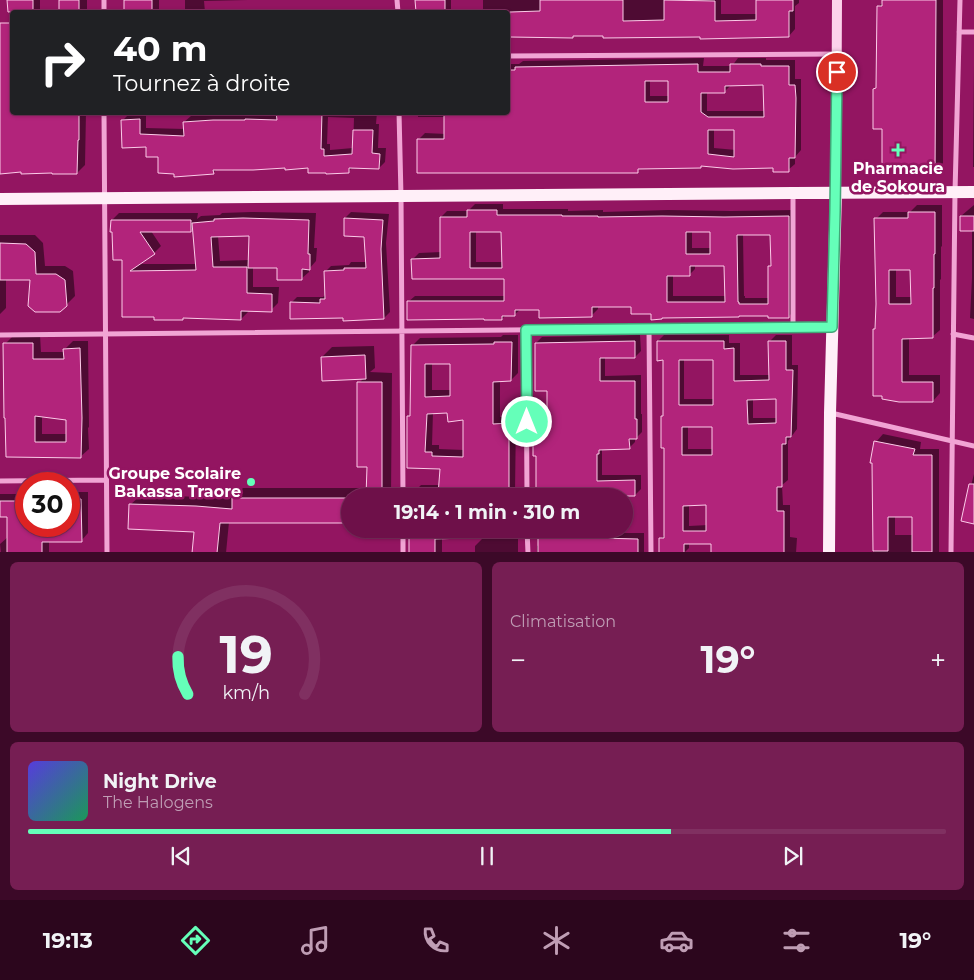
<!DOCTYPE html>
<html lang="fr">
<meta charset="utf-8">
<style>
:root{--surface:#6e1049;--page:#761e53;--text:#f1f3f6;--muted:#bf9db4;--line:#803061;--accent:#65ffb9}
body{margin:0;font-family:Montserrat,sans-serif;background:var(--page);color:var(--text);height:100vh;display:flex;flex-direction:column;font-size:19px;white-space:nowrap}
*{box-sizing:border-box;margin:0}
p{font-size:16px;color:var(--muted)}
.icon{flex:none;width:28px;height:28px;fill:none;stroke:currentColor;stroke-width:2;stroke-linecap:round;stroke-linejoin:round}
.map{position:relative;height:552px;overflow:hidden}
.details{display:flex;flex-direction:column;gap:10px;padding:10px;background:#3c0928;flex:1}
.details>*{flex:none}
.top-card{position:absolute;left:10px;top:10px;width:500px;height:105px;border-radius:5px;box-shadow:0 1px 4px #0004,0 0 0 1px var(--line);background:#202124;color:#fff;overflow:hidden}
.speed{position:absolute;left:15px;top:472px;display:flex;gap:10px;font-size:25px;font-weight:700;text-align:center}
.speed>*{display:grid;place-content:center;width:65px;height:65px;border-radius:50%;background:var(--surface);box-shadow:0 1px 4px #0004,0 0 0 1px var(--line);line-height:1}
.speed .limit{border:8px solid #d22;background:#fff;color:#111}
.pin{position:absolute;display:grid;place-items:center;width:42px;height:42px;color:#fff;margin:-21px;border:2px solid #fff;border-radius:50%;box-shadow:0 1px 5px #0007}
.me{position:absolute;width:55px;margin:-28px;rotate:0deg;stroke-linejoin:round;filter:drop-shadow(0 0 4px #0008)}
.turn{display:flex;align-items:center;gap:18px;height:105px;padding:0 20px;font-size:22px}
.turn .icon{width:65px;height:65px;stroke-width:2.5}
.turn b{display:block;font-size:35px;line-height:42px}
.big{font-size:38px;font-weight:700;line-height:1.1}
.details .tile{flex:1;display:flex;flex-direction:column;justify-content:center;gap:8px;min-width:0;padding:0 18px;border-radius:8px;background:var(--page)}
.details .dial{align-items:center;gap:0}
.dial svg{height:130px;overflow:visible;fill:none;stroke:var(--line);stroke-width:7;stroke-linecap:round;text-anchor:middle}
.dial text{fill:var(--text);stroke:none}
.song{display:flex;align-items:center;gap:15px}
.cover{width:60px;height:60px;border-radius:8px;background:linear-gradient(135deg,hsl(250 70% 55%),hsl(150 70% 35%))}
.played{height:5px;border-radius:2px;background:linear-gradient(90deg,var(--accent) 70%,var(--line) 70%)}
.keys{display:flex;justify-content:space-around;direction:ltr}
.heat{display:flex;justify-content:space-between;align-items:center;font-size:28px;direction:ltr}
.details .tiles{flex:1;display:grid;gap:10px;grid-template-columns:1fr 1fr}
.tile:last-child{grid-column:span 2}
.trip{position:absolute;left:341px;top:488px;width:292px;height:50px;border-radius:25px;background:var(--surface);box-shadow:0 1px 4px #0004,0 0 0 1px var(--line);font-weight:700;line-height:50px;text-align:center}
.tab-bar{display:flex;height:80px;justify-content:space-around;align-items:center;background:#2c061d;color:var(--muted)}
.tab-bar .icon{width:35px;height:35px}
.tab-bar .selected{color:var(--accent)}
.tab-bar b{font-size:22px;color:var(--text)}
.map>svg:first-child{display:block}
.shadow{fill:#0007;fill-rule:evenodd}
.building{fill:#b2247b;stroke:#fccce9;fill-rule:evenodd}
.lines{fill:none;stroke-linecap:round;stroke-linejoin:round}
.street{stroke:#f1a4d4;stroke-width:5}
.secondary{stroke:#fcd3eb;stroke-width:10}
.primary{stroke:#ffeff8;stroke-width:12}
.route-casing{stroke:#42a678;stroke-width:12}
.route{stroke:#65ffb9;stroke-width:9}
.poi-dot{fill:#65ffb9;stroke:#931561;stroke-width:2}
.labels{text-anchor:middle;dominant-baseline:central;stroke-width:5;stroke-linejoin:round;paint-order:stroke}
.poi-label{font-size:16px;font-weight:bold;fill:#fff;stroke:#931561}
</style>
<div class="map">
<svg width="974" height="553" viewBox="0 0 974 553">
<rect width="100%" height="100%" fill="#931561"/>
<path class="shadow" d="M9,0H40V12H61V0H87V12H12V112H86L85,165L77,173L22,171L0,172V44L9,23Z
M125,0H159V12H126Z
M185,0H248L204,1L205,12H185Z
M417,0H451V12H417Z
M483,0H721V14H757V0H799V3L795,6V29L789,36L573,35L572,36H508V12H483Z
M883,0H943V163L935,171L925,166L883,128L875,89L877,86L878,7L883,2Z
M704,58L703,66H732L738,58H766V60H795V79H801V150L795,157V164L788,170L774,167L703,165L700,167H641L637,171L418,140L425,133L446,134V117H418V112H508V64H519L523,61ZM650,79H670V96H650ZM764,84L765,111H707V92L725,91L731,85ZM714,129H736V150L714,148Z
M974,65V167H973Z
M278,112H377L376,124H379L378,148H386L385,162L379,168L353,167L349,171L309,167L286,166L217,169L213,173L159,156L122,121L129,114L146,113V128L185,129L184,122L191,116L220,114H251L253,113L278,114ZM328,117L354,118L353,148L330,150V144H327Z
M475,204H503V209H568V211L603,210V212L668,210L731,211L794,210V311L788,317L769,315L663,317L632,305L598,306V309L592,315L540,309H521L514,315H506L502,319L408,302L415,296H505V278L413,259L419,253L441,252V217L447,211H468ZM476,231H503V262H476ZM692,231H711V248H692ZM743,234H772V264L769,267V298H745V296H744ZM726,264V296H673V275H689L695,269V265Z
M917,205H942V246L941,247V279L940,280V330L932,337H909V375H940V393L933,401H899L876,328V219L883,212H910ZM896,269H912V297H896Z
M974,205V319L970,318L972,278V230L961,216Z
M251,212L316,213L314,248H317L316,261L309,269V272L301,279L279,267H253V287H279L278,303L271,310H248V312L241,319L185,317L183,319L155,316H123L124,259L112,220L119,213H198L197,219L201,216L220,215L222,213ZM194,227L196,264H138L154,253L161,246L151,231H190ZM250,235L249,260L220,261L218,236Z
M351,212L389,214L386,243L390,312L384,318L291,303L297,297H323L326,294L325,272L331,266L349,265L351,262H367L366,235L345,218Z
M0,235H35L43,243L45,266H65L73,271L75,296L66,305L31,279H6V308L0,314Z
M40,335L41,352H65V349L73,341H88L89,427L88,428L89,449L80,457L7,456L5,344L13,336ZM42,416L67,418V434H42Z
M503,335H518V373L511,380H500V417H516L515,492L518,491V496H414V492L421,485H440L441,468L408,467V417L412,413V346L420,338L501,337ZM432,363H451V390H432ZM433,412H448L464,419V450L439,449V445H432Z
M640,335L641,351L635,357H605V376L641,375V414H642V432L636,438H635V442L629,448L602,449V475H641V489L635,495H629V498L625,502V496H538L537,455L534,414L540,408H548V390L536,343L542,337Z
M664,335H729V343H740V375H770V341L776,335H792V365H798L797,429L788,441V480L782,485L783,505H790V537L797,538L796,553H745L712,543H689V548L684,553H661V539L665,534V446L662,416L665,414V359L658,341ZM684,359H714V399H684ZM753,398H777V418H753ZM688,425H713V449H688ZM689,504H707L708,525L689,526Z
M374,346L375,368L370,372L392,373L391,496H350V521L229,522L226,553H194L195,531L130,505L141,495L233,498L243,488H368V465L359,383L364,378L322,357L332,347Z
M883,434L921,442L920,449H939V553H874L876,442ZM895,516H913V535H895Z
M974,474V523L962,520Z
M75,492H88V533L81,541H49V553H1L0,544L8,537L9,516H0V494H26V526H69V494H73Z
M410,529H481V530L473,538H442V553H410Z
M539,529H605V533H644V553H537V546L539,545Z
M482,539H518V553H475V546Z"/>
<path class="building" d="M7,0H33V12H8Z
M59,0H79V12H59Z
M124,0H152V12H124Z
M415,0H445V12H416Z
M540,0H623V21L664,20V0L715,1V21L756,20V0H793V11H789V37L700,39V37L603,38V36H573V38L510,37V12L540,11Z
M882,0H936L935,172L924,173V168H882V129H873V89L876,88L877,6H882Z
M0,23H12V112H79V140H78L77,174H52V173L21,174V172L0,174Z
M698,64V72H730V64H761V66H789V85H795L796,98L795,158H789V172H773V168L733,169L701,166V168L638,169V173H417V139H444V112H508V70H515V67ZM645,81H668V102H645ZM763,85L764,117H708L701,112V93H725V86ZM708,130H734V157L708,154Z
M276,112H322L321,149H324V156L352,154L353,130H373L372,153L380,154L379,169L349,168V173L326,174V173H308V168L285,170V168L253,170H213L214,174L174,177V174L158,173V157H146V147L122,148L121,120L140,119V134L184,136L183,122L213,120H245V119L277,120Z
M467,210H497V215H562V216H598V217L662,216L724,217L789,216V318H768V316H739V317L662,318V319L651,320V314H631V307H592V317L539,318V310H515V316H502V320H484V319L407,320V301H504V279H412L411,259L440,258V217H467ZM470,232H501L502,268H470ZM686,232H710V254H686ZM737,235H770L771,266H768V304H739V302H738ZM690,266H724L725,302H667V276H690Z
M908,212H935V254H934V288H933V338L902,339V382H933V402H899L882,399V396H873V329H875L876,304L874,218H908ZM889,270H910L911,304H889Z
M960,216H974V231H960Z
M243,218L309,220L308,254H310V270L302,269V280H277V268H248L249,236L211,237L213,267H247V293L272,294V312L241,311V320L183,318V320H154V317H122V260H113L112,232H110L111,220H191V232H140L155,254L130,271L196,270L192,223L214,221V219Z
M344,218L383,220L381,249L384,319L343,321V318L290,319V302L320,303V299H325L324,271L344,270V268H366L364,237L344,236Z
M0,243L26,244L35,252L36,274H56L65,280L67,306L60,312H35L28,306L30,280H0Z
M635,341V358H600V381H635V419H637V439H629L630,449L599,450V454H597V481L635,480V496H571V494H557V489H536V456H533V414H547V391H535V343Z
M657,341H724V349L734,348V381L769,380L768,341H786V370H793L791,437H786V444H782V487H777V511H784V553H711V544H684V553H659V538H664V448H661V416H663V360L657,361ZM679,360H713V405H679ZM776,399V423L748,424L747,400ZM682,427H712V455H682ZM706,505V531H683V506Z
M494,342H512L511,381L493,382V424L509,423V496L438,495L440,469L407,468V416H410L411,345L494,344ZM425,364H450V396L425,397ZM447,413L448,422L463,420V457L432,456V452H425L427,414Z
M3,343H33V359H64L63,349L80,348L82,418L81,458L6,457L5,418H4ZM35,416L66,420V442H35Z
M365,355L366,379L322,381L321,357Z
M357,382H382V496H366L367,467H357Z
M874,441L915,449L913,455H932V552H912V517H888V551H873L872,463H870Z
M969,484H974V524L961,521Z
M232,498H350V523H220L217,553H192L194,532L128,529L129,504L196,506L232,509Z
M69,499H81L82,542H42V553H7V517H0V501H26V526H69Z
M409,529H464V538L435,539V553H409Z
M538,529H599V538L638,539V553H538Z"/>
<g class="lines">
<path class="street" d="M104,0V12
M397,0L398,12
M959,32H974
M508,56L837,54
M104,112L107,553
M399,112L401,196L403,496
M793,193V327
M649,329L651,553
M526,330L527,496
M953,334L974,338
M0,335L832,327
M831,413L974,446
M0,481L106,480
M403,529V553
M527,529L528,553
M951,553L955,192L960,0"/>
<path class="secondary" d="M836,193L837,0"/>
<path class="primary" d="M0,199L793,193L974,192
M829,553L830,413L836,193"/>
</g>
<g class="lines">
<g class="route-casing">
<path id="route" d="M527,422L526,330L832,327L835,211L837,72"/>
</g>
<use href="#route" class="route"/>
</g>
<g class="poi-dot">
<path d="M895.5 142.5h5v5h5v5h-5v5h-5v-5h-5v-5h5z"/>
<circle cx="251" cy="482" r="5"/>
</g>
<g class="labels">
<g class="poi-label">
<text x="898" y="168">Pharmacie<tspan x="898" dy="18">de Sokoura</tspan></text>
<text x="241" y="473" text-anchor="end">Groupe Scolaire<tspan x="241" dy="18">Bakassa Traore</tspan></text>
</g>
</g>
</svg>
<div class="speed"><div class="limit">30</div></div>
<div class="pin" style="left:837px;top:72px;background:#d93025"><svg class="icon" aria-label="arrive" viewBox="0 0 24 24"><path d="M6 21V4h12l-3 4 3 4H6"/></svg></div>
<svg class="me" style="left:527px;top:422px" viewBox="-20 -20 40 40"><circle r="17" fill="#65ffb9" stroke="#fff" stroke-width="3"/><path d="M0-11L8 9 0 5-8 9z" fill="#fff"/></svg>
<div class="trip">19:14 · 1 min · 310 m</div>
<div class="top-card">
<div class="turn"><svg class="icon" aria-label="right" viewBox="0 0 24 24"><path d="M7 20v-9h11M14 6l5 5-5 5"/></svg><div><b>40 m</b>Tournez à droite</div></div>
</div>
</div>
<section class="details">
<div class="tiles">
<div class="tile dial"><svg viewBox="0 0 100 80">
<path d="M14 69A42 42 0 1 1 86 69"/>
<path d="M14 69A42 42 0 0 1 8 46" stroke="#65ffb9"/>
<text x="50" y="56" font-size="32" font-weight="700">19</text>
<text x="50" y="72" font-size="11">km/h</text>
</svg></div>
<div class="tile"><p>Climatisation</p>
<div class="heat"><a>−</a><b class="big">19°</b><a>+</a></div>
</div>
<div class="tile">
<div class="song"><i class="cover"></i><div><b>Night Drive</b><p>The Halogens</p></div></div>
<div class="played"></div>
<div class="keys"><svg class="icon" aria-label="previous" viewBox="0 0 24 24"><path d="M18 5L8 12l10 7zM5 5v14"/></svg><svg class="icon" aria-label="pause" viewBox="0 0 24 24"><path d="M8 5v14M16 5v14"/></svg><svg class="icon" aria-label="next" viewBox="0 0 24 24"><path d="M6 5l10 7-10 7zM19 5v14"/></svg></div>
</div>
</div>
</section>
<nav class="tab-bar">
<b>19:13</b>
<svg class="icon selected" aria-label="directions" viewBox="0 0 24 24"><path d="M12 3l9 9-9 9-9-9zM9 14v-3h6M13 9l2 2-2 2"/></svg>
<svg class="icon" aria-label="music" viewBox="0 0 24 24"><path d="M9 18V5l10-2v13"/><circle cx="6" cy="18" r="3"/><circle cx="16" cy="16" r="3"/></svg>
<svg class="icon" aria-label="phone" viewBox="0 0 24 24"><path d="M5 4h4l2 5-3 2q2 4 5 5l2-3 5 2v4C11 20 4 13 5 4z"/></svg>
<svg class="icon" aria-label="climate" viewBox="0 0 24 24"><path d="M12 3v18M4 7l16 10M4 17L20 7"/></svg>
<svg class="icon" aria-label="car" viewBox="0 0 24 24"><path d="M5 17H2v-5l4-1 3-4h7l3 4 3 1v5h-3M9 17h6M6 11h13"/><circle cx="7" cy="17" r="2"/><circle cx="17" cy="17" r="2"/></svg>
<svg class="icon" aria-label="filters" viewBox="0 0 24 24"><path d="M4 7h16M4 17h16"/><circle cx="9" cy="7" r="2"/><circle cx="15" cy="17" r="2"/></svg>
<b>19°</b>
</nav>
